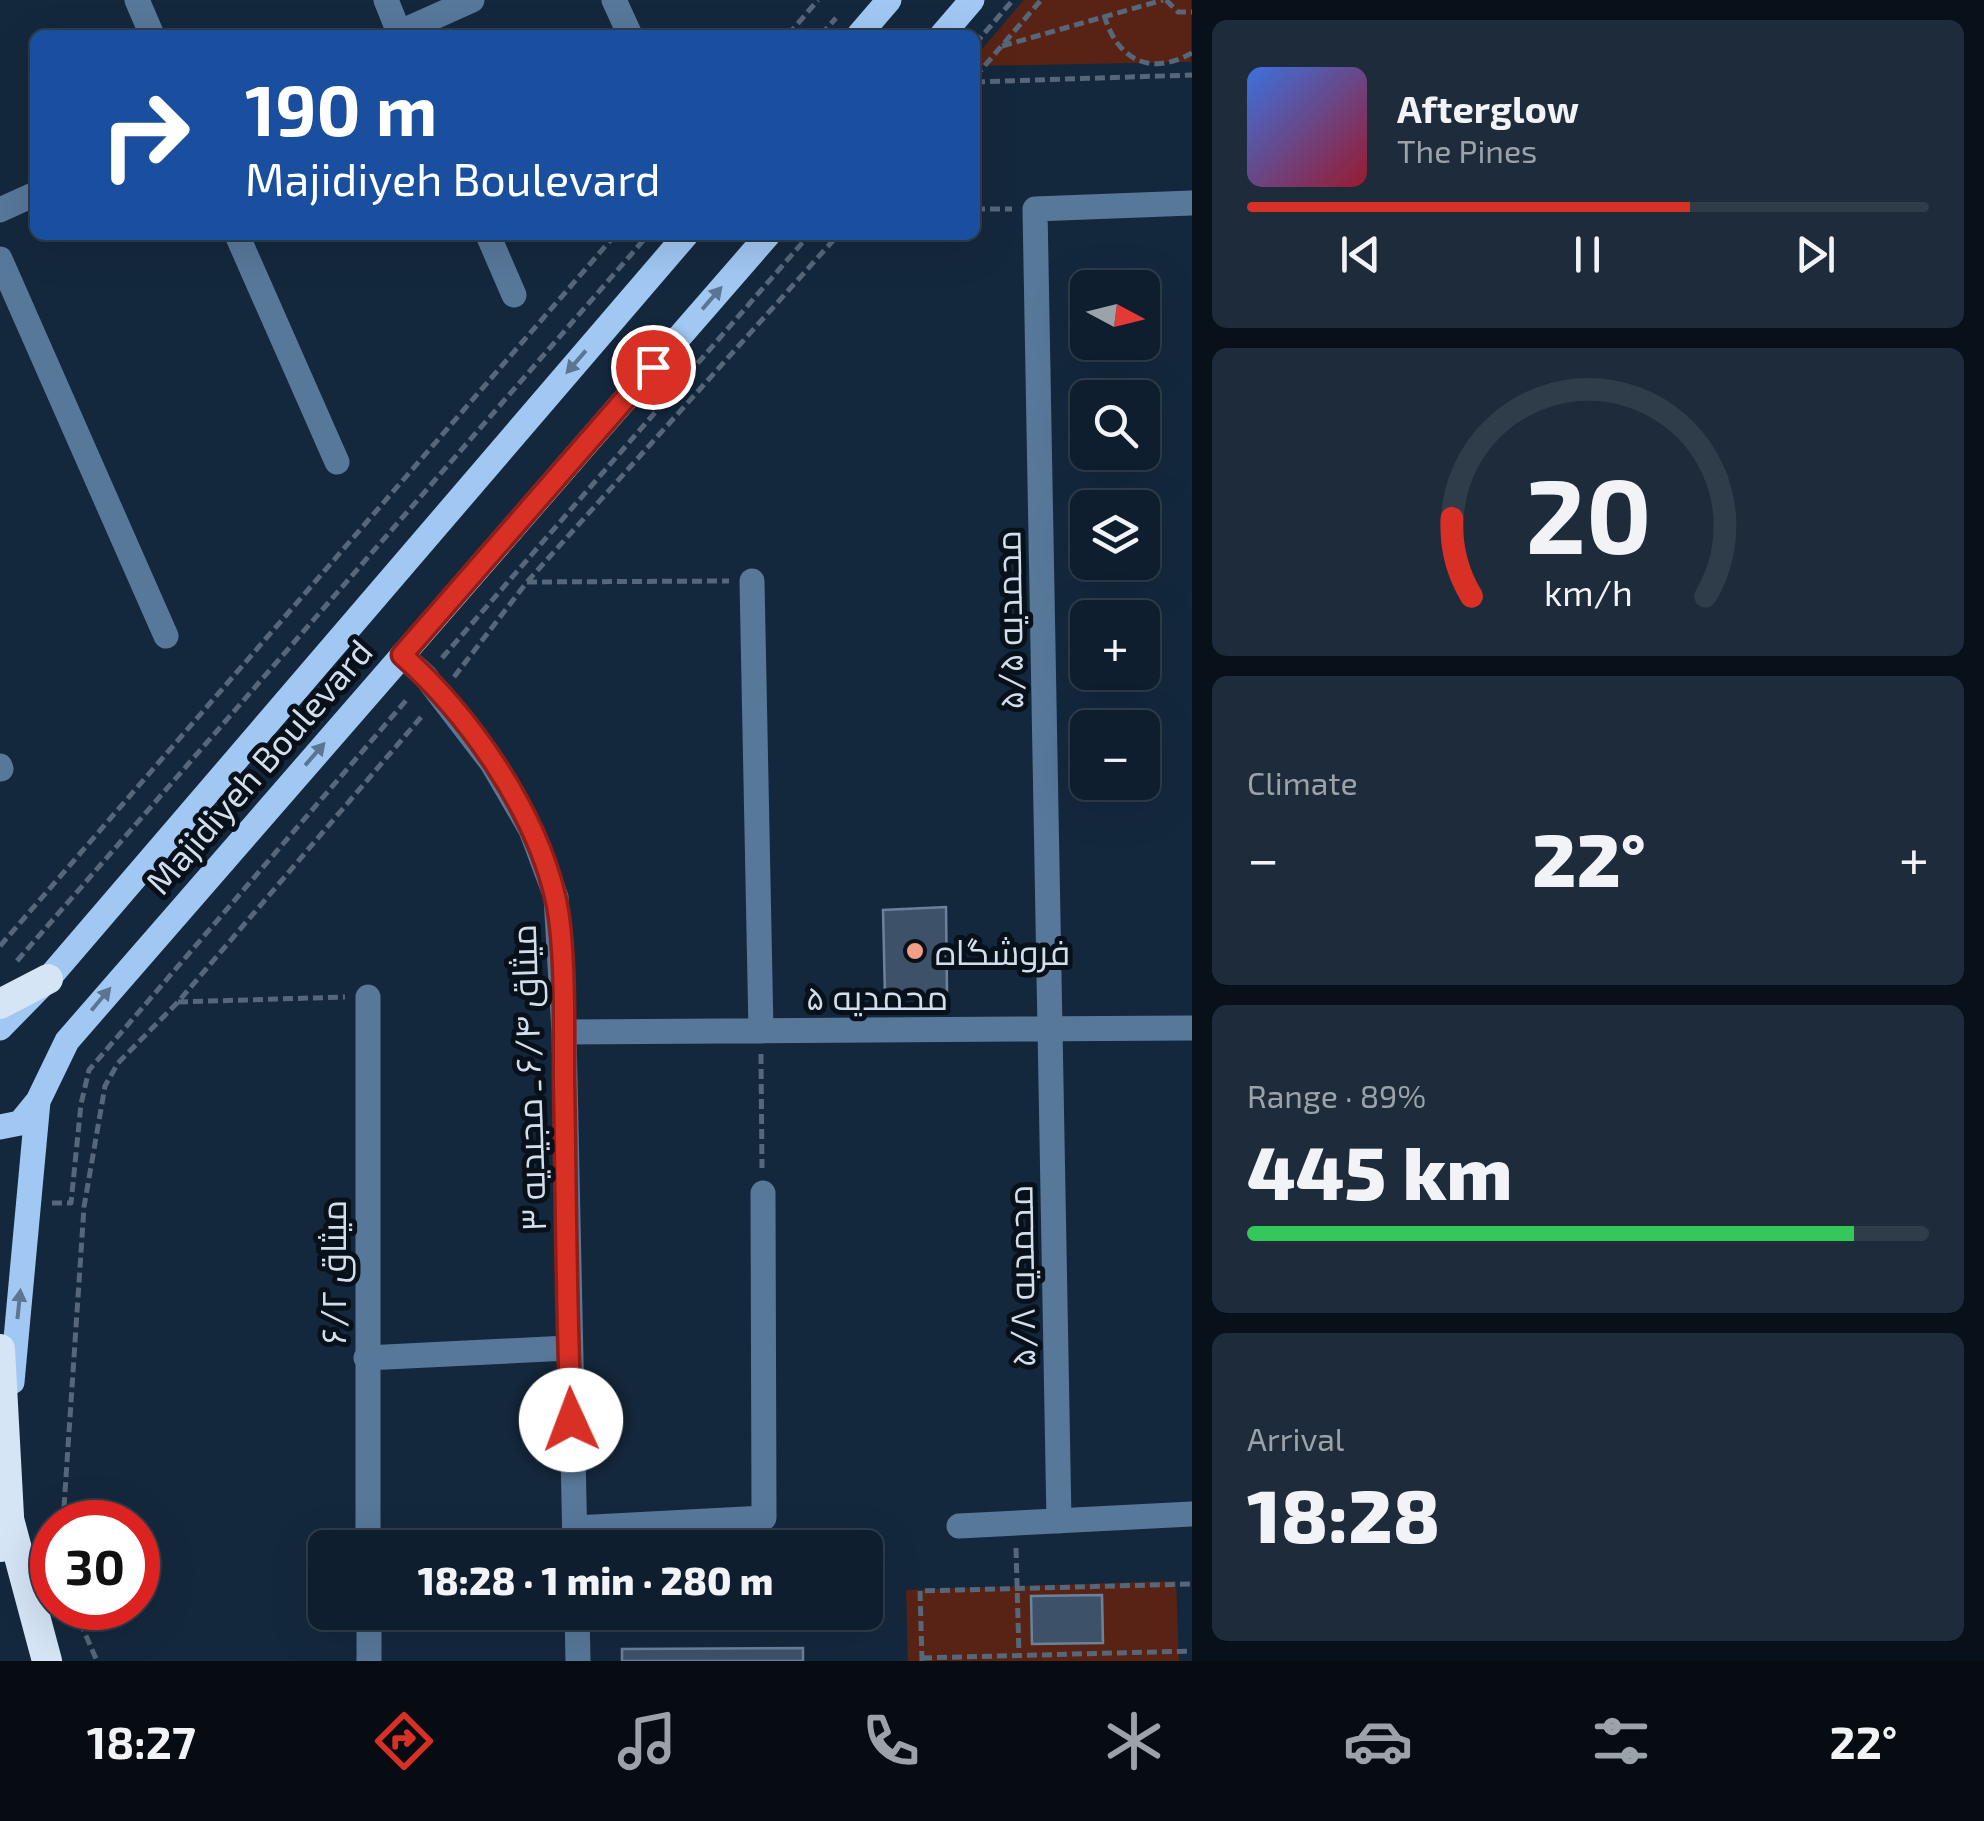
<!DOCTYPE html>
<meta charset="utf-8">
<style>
:root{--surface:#0f1e2e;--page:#1d2b3a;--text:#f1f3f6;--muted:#9ba2aa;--line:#2f3c4a;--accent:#d93025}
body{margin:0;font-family:"Exo 2",Cairo,sans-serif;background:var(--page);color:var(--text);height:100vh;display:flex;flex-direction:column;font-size:38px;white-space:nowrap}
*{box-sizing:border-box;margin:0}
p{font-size:32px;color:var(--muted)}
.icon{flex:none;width:55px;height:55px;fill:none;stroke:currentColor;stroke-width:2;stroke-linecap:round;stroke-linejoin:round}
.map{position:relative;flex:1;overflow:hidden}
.sheet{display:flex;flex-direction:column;gap:20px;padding:20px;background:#081019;width:792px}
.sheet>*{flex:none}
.hud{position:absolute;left:30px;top:30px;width:950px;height:210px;border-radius:15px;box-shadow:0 10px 40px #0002,0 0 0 2px var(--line);background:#1a4fa0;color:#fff;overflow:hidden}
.needle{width:65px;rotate:97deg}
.fabs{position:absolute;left:1070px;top:270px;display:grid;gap:20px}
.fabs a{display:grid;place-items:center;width:90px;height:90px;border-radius:15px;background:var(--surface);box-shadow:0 10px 40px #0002,0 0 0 2px var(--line);font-size:50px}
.speed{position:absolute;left:30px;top:1500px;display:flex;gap:20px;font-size:50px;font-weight:700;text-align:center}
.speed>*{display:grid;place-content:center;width:130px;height:130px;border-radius:50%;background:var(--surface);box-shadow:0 10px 40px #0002,0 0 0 2px var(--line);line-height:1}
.speed .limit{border:15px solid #d22;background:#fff;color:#111}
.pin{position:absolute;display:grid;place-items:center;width:85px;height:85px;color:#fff;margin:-42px;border:5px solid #fff;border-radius:50%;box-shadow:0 2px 10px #0007}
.me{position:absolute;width:110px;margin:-55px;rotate:358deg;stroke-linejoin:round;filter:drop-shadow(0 0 8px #0008)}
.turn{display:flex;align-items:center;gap:35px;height:210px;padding:0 50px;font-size:45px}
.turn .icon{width:130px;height:130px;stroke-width:2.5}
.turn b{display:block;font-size:70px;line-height:85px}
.big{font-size:75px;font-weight:800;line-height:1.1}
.sheet .tile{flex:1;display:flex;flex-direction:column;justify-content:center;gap:15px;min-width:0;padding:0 35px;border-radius:15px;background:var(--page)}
.sheet .dial{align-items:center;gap:0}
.dial svg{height:260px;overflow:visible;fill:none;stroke:var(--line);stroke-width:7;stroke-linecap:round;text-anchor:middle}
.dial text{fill:var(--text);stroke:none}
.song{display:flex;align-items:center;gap:30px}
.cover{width:120px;height:120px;border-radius:15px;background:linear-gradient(135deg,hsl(220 70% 55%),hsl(350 70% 35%))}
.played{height:10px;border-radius:5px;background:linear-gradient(90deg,var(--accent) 65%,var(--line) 65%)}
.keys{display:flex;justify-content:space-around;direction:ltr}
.heat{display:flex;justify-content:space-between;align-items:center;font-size:55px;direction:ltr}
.charge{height:15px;border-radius:8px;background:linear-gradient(90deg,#34c759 89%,var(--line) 0)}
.trip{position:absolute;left:308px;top:1530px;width:575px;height:100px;border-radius:15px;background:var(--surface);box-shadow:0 10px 40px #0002,0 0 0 2px var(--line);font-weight:800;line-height:100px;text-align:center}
.tab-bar{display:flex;height:160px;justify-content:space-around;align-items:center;background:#060c12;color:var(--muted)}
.tab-bar .icon{width:70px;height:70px}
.tab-bar .selected{color:var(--accent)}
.tab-bar b{font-size:45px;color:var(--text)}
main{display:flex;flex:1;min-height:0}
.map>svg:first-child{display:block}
.green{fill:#582314}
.building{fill:#3d5269;stroke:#6c829b;stroke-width:2.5}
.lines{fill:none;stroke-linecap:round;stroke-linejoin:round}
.path{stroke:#556779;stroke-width:5;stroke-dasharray:10 5;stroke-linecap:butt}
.minor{stroke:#58789a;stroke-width:25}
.major{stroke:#a1c8f3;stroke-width:25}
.highway{stroke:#d5e5f6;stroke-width:30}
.oneway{fill:#5c7591}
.route-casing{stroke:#8d1f18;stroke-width:25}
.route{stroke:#d93025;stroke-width:18}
.poi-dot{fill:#f39f86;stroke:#08101a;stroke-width:4}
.labels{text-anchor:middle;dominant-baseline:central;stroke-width:10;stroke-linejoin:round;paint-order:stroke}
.street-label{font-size:35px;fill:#d2deec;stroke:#08101a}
.poi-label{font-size:35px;fill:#d2deec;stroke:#08101a;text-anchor:start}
</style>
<main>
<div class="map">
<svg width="1192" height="1661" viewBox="0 0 1192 1661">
<rect width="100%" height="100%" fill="#14283d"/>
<path class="green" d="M1024,0H1191V62L975,66V57Z
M1176,1581L1179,1661H908L906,1590Z"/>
<path class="building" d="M946,907L947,992L885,997L883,910Z
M1102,1595L1103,1643L1032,1644L1031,1596Z
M803,1648V1661H622V1649Z"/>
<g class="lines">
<path class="path" d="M1166,0L1178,12H1192
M1104,15C1117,59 1149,77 1192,53
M788,35L818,0
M821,35L836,18
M975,44L1013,0
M1002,46L1163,0
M975,77L1041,0
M975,82L1192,75
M975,209H1012
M527,582L729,581
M442,658L809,235
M454,677L527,582L838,235
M0,946L615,235
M17,961L648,235
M178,1002L345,997
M761,1054L762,1168
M52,1203H71L81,1104L89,1070L409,697
M63,1522L84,1207L105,1086L118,1063L178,1002L422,716
M1016,1548L1019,1655
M74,1608L97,1661
M922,1658L1192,1651
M922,1661L920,1591L1192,1584"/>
<path class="minor" d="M137,0L152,35
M386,0L400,35
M614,0L630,35
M394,35L472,0
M0,210L35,194
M237,235L337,462
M488,235L514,295
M0,259L166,636
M752,581L761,1031
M402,655L426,677L492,763L531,830L556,897L564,1032L575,1548
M0,766L1,769
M564,1032L1192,1028
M366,1358L568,1348
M1059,1521L1035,209L1192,203
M959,1526L1192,1514
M575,1528L764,1518L763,1193
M368,1548V997
M369,1612V1661
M577,1612L578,1661"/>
<path class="major" d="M859,35L889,0
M942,35L972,0
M0,1028L48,979L686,235
M0,1127L20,1123L38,1101
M12,1382L38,1101L67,1041L768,235"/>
<path class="highway" d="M0,1004L48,979
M0,1349L9,1516L0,1547
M9,1519L47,1661"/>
</g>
<defs><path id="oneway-solid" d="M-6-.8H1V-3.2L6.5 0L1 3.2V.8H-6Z" transform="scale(2.5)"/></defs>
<g class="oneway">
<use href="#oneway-solid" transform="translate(712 298) rotate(-49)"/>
<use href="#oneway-solid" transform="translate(576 362) rotate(131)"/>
<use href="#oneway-solid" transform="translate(315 754) rotate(-49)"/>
<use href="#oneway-solid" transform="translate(101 999) rotate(-50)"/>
<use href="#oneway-solid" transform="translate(19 1304) rotate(-84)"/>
</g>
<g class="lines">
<g class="route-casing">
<path id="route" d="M571,1420C566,1306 566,1192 564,1078C564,1029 566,941 555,896C534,808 468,714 402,655L653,367"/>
</g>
<use href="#route" class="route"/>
</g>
<circle class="poi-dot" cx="915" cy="951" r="10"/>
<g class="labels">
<g class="street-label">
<text transform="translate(1008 620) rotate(-91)">محمدیه ۵/۵</text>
<text transform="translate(258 766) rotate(-49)">Majidiyeh Boulevard</text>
<text x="877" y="996">محمدیه ۵</text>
<text transform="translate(527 1078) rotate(-92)">میثاق ۶/۴ ـ مجیدیه ۳</text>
<text transform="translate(332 1272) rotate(-90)">میثاق ۶/۲</text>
<text transform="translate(1020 1276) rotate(-91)">محمدیه ۵/۸</text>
</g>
<g class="poi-label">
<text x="935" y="951">فروشگاه</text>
</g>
</g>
</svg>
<div class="fabs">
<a><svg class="needle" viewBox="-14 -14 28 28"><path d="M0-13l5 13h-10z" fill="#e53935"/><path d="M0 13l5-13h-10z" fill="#9ba2aa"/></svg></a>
<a><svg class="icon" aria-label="search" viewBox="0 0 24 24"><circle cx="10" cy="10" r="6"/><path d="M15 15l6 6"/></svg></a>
<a><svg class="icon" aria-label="layers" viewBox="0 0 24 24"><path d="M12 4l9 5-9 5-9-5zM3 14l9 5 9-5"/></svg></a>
<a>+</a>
<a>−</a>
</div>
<div class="speed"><div class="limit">30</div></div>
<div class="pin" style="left:653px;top:367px;background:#d93025"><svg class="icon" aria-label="arrive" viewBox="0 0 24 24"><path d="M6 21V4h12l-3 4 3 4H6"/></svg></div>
<svg class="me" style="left:571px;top:1420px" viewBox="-20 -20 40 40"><circle r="19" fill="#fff"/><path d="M0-13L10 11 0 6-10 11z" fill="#d93025"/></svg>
<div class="trip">18:28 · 1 min · 280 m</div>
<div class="hud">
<div class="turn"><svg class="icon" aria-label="right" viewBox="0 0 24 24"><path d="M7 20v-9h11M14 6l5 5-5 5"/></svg><div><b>190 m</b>Majidiyeh Boulevard</div></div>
</div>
</div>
<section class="sheet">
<div class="tile">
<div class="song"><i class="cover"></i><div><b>Afterglow</b><p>The Pines</p></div></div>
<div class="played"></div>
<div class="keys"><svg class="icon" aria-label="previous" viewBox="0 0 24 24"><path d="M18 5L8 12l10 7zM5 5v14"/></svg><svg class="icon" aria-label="pause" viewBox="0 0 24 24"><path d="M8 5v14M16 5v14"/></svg><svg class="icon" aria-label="next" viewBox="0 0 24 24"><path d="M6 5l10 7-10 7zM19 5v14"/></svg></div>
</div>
<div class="tile dial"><svg viewBox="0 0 100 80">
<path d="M14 69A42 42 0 1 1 86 69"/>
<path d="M14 69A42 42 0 0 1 8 45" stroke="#d93025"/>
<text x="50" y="56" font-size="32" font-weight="700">20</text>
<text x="50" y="72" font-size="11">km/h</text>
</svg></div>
<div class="tile"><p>Climate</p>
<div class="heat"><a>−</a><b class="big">22°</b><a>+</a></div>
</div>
<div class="tile"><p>Range · 89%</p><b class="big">445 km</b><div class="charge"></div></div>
<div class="tile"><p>Arrival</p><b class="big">18:28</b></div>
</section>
</main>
<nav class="tab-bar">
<b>18:27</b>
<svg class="icon selected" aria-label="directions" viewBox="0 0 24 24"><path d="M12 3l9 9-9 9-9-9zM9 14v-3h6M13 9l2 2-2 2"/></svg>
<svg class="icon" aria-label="music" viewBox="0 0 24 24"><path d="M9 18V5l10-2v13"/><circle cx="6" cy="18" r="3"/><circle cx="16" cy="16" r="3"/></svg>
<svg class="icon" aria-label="phone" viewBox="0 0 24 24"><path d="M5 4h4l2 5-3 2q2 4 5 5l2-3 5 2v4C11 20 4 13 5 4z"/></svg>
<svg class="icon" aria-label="climate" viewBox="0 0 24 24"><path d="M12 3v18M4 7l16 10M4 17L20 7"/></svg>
<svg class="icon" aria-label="car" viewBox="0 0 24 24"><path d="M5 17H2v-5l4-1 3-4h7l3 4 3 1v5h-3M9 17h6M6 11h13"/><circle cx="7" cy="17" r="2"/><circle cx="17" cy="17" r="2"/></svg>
<svg class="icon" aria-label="filters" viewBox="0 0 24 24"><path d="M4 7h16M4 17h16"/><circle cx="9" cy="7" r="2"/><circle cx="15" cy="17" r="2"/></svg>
<b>22°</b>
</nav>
